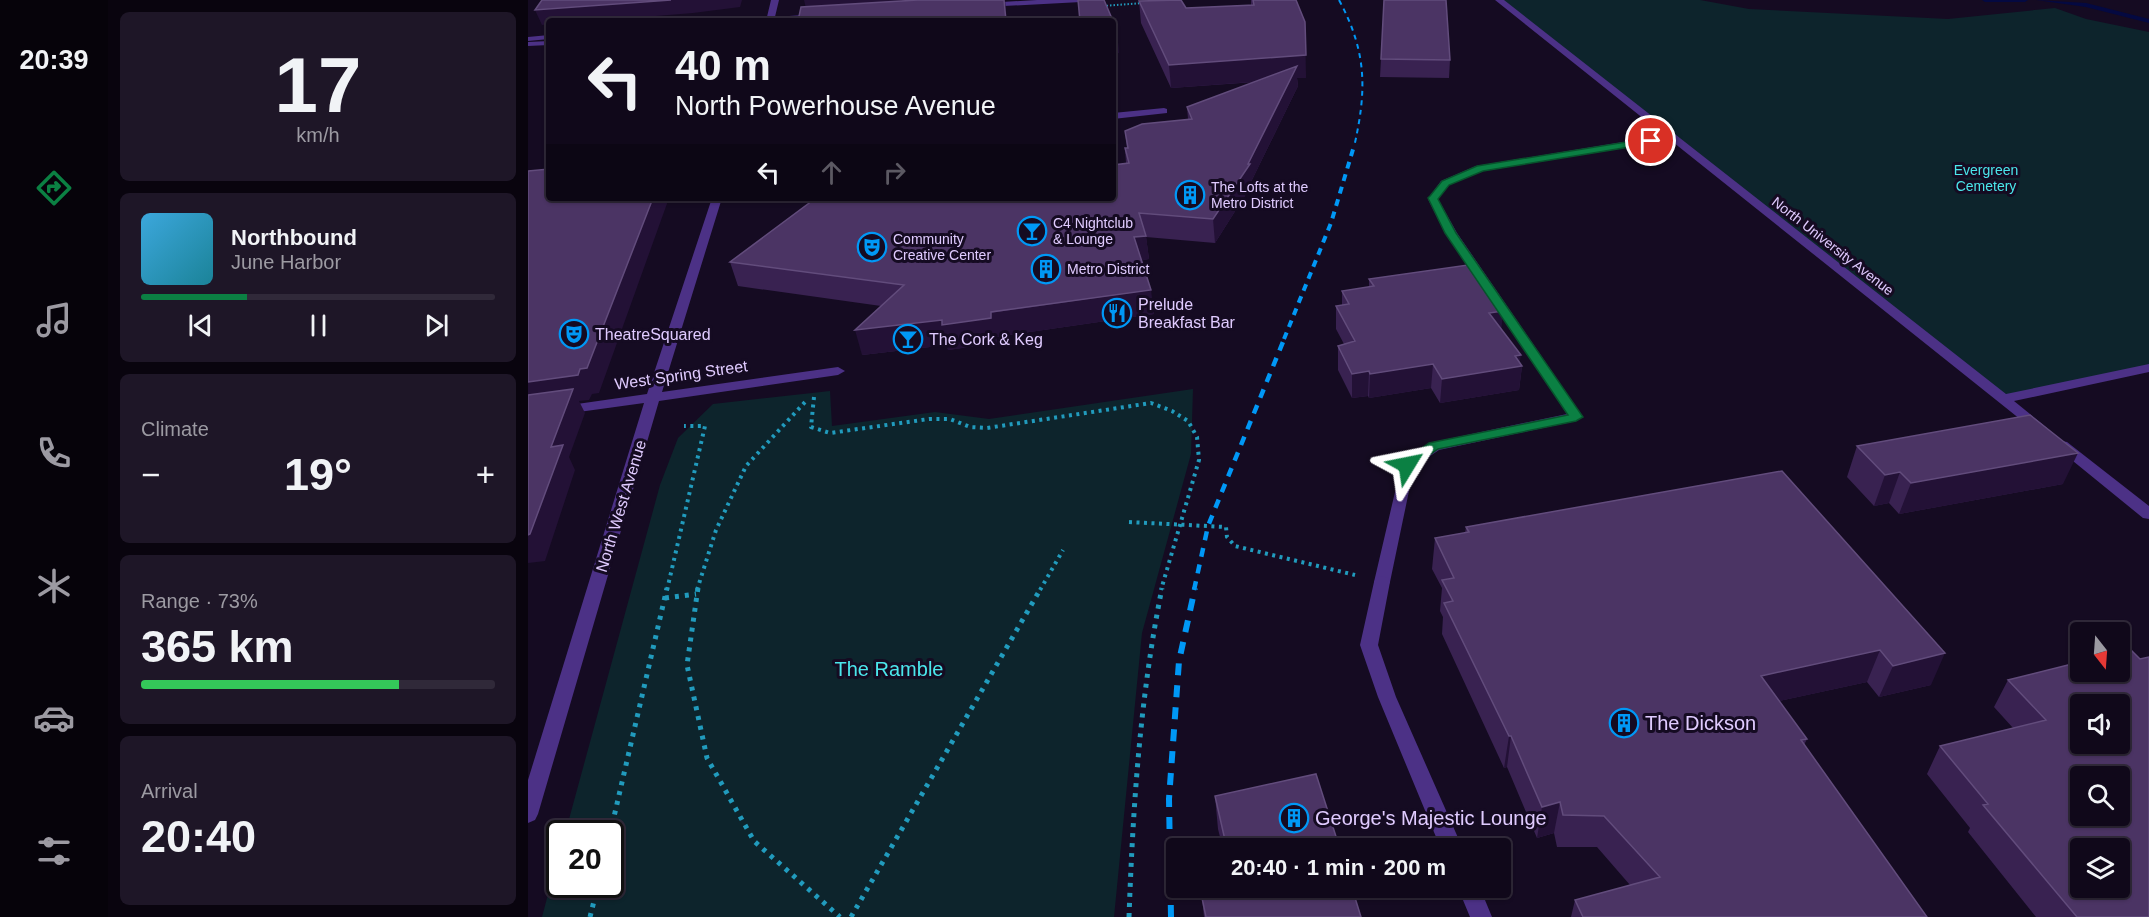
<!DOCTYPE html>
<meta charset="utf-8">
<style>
:root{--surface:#10081a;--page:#1e1627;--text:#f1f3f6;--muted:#9c9aa2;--line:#302939;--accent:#0b8043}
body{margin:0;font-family:Arial,sans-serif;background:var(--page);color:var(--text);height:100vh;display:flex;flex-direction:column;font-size:22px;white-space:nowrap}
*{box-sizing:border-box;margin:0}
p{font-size:20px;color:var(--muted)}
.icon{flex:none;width:33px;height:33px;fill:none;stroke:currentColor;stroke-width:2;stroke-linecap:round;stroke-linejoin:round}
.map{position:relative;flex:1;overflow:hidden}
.drawer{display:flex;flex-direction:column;gap:12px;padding:12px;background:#09040e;width:420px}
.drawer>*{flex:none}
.top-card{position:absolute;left:18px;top:18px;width:570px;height:183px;border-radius:6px;box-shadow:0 2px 4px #0004,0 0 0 2px var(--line);background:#10081a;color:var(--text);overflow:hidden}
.needle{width:39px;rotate:163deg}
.controls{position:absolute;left:1542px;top:622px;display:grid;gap:12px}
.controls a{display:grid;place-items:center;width:60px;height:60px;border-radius:6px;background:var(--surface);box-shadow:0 2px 4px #0004,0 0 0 2px var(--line);font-size:30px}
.speed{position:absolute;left:18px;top:820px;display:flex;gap:12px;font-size:30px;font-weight:700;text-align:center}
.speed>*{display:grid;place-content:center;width:78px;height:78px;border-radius:50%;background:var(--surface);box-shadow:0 2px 4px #0004,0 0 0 2px var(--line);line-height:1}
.speed .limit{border:3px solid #111;border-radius:9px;background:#fff;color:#111}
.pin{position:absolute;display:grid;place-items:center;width:51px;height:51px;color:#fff;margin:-26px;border:3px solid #fff;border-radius:50%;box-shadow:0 2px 6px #0007}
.me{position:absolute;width:66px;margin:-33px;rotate:55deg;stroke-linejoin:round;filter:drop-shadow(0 0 4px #0008)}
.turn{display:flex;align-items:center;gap:21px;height:126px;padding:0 30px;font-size:27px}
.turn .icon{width:78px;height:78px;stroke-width:2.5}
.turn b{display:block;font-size:42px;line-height:51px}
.lanes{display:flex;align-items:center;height:57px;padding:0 30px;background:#0003;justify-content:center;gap:30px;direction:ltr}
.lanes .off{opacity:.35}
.big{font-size:45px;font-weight:700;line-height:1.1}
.drawer .widget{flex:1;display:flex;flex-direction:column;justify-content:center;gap:9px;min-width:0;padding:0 21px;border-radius:9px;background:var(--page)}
.drawer .dial{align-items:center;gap:0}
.dial b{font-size:78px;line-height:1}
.song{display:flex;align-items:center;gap:18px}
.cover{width:72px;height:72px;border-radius:9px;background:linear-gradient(135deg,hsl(200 70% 55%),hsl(190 70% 35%))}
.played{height:6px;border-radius:3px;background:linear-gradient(90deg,var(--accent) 30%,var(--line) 30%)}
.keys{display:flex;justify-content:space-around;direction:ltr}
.heat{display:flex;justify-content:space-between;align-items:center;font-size:33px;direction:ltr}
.charge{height:9px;border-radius:4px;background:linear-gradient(90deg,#34c759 73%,var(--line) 0)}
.trip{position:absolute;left:638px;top:838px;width:345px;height:60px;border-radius:6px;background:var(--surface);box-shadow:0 2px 4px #0004,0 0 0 2px var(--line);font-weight:700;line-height:60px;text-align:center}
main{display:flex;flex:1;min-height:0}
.dock{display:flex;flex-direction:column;width:108px;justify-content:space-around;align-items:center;background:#06030a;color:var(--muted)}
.dock .icon{width:42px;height:42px}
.dock .on{color:var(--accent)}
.dock b{font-size:27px;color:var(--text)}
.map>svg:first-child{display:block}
.green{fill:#0d242c}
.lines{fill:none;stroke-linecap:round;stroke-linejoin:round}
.stream{fill:#040941;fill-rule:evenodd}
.path-far2{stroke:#219bbd;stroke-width:2;stroke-dasharray:1.5 2;stroke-linecap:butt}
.path-far1{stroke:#219bbd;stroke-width:4;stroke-dasharray:3 4.5;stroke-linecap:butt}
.path{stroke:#219bbd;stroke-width:5;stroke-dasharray:4 6;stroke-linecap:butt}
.service{fill:#4c3186;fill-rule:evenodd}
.minor{fill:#4c3186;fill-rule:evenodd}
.tertiary{fill:#4c3186;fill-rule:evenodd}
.rail-far3{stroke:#0098f6;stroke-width:2;stroke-dasharray:5 4.5;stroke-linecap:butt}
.rail-far2{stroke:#0098f6;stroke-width:4;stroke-dasharray:7 6;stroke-linecap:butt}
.rail-far1{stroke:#0098f6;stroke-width:4.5;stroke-dasharray:9 8;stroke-linecap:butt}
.rail{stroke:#0098f6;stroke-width:6;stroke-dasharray:12 10;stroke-linecap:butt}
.wall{fill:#392251}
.shaded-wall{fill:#231136}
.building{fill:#4b3464;stroke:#624c7c;stroke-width:1.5;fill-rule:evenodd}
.route{fill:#0b8043;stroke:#07532c;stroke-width:1.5}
.labels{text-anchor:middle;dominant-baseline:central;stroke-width:6;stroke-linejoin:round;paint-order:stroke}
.far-park-label{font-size:14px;fill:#4be6eb;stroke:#150b22}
.far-poi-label{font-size:14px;fill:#e0cbff;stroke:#150b22;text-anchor:start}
.far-street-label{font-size:14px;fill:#e0cbff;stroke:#150b22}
.poi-label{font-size:16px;fill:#e0cbff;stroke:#150b22;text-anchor:start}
.street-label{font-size:16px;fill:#e0cbff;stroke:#150b22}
.near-park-label{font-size:20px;fill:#4be6eb;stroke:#150b22}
.near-poi-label{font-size:20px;fill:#e0cbff;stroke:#150b22;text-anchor:start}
</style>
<main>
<nav class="dock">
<b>20:39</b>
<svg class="icon on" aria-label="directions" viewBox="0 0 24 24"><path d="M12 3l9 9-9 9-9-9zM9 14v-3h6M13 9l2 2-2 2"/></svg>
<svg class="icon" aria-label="music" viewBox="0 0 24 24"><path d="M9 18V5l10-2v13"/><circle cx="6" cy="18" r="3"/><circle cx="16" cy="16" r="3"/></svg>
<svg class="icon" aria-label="phone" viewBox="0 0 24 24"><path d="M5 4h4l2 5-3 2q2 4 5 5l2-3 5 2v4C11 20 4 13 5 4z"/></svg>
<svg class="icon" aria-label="climate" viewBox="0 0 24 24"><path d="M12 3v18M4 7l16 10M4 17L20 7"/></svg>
<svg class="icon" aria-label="car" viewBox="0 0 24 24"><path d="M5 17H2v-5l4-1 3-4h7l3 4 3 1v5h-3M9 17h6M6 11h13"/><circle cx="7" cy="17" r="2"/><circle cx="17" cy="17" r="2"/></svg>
<svg class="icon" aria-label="filters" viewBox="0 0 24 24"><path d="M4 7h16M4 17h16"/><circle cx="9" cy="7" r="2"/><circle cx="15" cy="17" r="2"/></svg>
</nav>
<section class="drawer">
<div class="widget dial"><b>17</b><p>km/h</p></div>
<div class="widget">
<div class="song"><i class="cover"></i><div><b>Northbound</b><p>June Harbor</p></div></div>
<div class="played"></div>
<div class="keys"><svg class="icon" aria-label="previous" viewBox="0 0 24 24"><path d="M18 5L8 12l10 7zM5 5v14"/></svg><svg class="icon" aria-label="pause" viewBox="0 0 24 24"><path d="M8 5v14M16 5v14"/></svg><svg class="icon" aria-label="next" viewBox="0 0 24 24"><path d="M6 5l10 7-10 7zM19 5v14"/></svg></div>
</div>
<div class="widget"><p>Climate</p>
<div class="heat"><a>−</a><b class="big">19°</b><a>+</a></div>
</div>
<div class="widget"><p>Range · 73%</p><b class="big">365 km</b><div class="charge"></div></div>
<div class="widget"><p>Arrival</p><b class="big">20:40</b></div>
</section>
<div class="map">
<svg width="1621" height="917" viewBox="0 0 1621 917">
<rect width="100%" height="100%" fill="#150b22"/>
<path class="green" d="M971,0H1172L1221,9L1420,19L1527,8L1558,19L1621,32V368L1475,399Z
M665,389L663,454L614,633L586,917H14L31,853L32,885H82V834H37L132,485L150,438L185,404L302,391L304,426L407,412L461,419Z"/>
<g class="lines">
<path class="stream" d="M1454,0H1500L1497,2H1457Z
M1508,0L1558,3L1621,19V23L1558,7Z"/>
<path class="path-far2" d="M575,6L615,3"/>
<path class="path-far1" d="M286,397L283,427L302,433L401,419H422L442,427L459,428L623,403L644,411L660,421L669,437L671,460L633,590
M601,522L698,527L699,537L707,546L827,575
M139,590L177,426H156
M169,590L188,530L218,466L278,401
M512,590L535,550"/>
<path class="path" d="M170,588L159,665L179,758L226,841L312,917
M137,598L168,594
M82,834L139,588
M62,917L70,885
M323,917L513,588
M601,917C605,806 612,697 634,588"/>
<path class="service" d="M21,41V45L0,46V42Z
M1144,134L1149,137L1147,139L954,171L921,185L910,199L929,233L1055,417L1048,421L911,450L886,467L862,582L860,586H848L846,582L874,462L901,443L1039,414L917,233L900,199L913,181L948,166Z"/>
<path class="minor" d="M243,0H251L246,21H238Z
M967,0H976L1478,394L1621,364V372L1486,401L1519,428L1512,432L1507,431Z
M636,108L639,109V113L585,119V113Z
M184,198H194L134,392L310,367L317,371L310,375L131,401L10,814L7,820L0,823V780L116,403L0,419V411L119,394Z
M1534,441L1539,442L1621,506V519L1615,518L1529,448L1527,445L1529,442Z
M854,576L860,578L862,582L850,645L868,697L935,849H913L850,697L832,645L846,582L848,578Z
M930,888H952L964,917H942Z"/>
<path class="tertiary" d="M509,0H557L553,2L457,7L453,5L457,3Z
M292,14L296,16L295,18L213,21L217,19Z
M21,35V39L0,41V37Z"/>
<path class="rail-far3" d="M811,0C839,52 839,90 826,147"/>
<path class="rail-far2" d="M756,339L803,223L826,146"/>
<path class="rail-far1" d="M666,590L680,526L757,337"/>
<path class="rail" d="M643,917L641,799L651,661L667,588"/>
</g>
<path class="wall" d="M723,0H768L778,78H769L770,86L723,182V186L687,243L618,237L621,259L614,260L626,314L468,337L469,343L420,350L419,345L334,355L353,306L210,286L202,262L585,198L598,163L597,148H599L597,131L660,119L659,107L727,82L643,88L613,23L611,1L658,8L723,5Z
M853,59L922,60L921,78L852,77Z
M841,279L973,329L994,366L991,390L912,403L903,388L841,398L840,396L824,398L810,370V346L816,344L808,329V306L814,305V291L841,287Z
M1329,446L1535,484L1371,514L1361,503L1346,506L1319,477Z
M1254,471L1403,685L1351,697L1339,682L1251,701L1279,739L1276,745L1399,917H1043L1047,900L1102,885L1069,847H1029L1026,833L1009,838L979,767L976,768L914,634L915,617L912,611L914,588L904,569L907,538L937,533L938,527Z
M1552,662L1621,917H1508L1440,832L1442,828L1399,774L1412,746L1485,728L1466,707L1480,680Z
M687,796L812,849H695L690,829Z
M703,888H824L833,917H676L674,898L704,890Z"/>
<path class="shaded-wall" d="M143,0H214L212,7L165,13L66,21H21V24L14,25L7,10Z
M276,0H477L479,21H478L476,0L279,13Z
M434,17L435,21H378Z
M777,22L778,78H769L770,86L723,182V186L687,243L685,219L720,164L763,79L643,88L641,65Z
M585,31H589L591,53H585Z
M125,198H141L71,393L64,394L61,400L51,401L57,413L41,457L47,470L17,561L0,563V382Z
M618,236L621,259L609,261L606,237Z
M623,290L626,314L468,337L469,343L420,350L419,345L334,355L327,330L414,320Z
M975,311L973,334L961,313Z
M993,355L991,366H994L991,390L912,403L914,379Z
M905,364L903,388L841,398L842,374Z
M841,371L840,396L824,398V374Z
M1550,453L1535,484L1371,514L1383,483Z
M1372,472L1361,503L1346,506L1357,475Z
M1352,650L1339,682L1223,707L1233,676Z
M1417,653L1403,685L1351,697L1365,666Z
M981,736H983L979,767L976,768Z
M1032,802L1026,833L1009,838L1014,807Z"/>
<path class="building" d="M14,0H143L7,10Z
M390,0H476L478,21H434V17L378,21H270L273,7Z
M550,0H576L585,21H552Z
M653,0L658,8L726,5L725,0H768L777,22L778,55L641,65L611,1Z
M856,0H918L922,60L853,59Z
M585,22L589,31H585Z
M769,66L720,164H722L685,219L611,213L618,236L606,237L623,290L463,312V318L414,325V320L327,330L376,285L202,262L288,198H585V165L601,163L597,148H600L597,131L614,124L664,119L659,107Z
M21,169V198H125L59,368L52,369L50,375L0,382V171Z
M940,265L975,311L961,313L993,355L987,356L994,366L914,379L905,364L842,374L841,371L824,374L810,346L827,341L808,306L821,304L814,291L846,286L841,279Z
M45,389L23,447L35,445L2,534L0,535V395Z
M1502,415L1550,453L1383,483L1372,472L1357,475L1329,446Z
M1254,471L1417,653L1365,666L1352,650L1233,676L1279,739L1273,740L1399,917H1055L1047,900L1132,877L1076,816L1035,815L1032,802L1014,807L983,736H981L916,603L925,601L914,580L926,578L907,538L941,532L938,527Z
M1602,649L1612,659L1621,657V917H1549L1455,805L1460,804L1412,746L1518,720L1480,680L1552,662V672H1592V652ZM1552,705H1592V744H1552ZM1552,777H1592V816H1552ZM1552,849H1592V888H1552Z
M788,774L812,849H699L687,796Z
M707,888H824L833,917H678L674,898L708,890Z"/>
<path class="route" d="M1123,138L1126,139V143L955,171L921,185L910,199L928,233L1055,417L1048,421L910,449L883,468H874L872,465L874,462L901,443L1040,415L917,233L900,198L902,196L914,181L949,166Z"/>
<defs>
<g id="building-ring" transform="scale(1.5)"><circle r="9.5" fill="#150b22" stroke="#0098f6" stroke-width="1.5"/><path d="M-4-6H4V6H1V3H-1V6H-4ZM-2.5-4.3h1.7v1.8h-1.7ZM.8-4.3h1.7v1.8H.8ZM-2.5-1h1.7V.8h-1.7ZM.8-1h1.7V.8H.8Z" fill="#0098f6"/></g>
<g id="bar-ring" transform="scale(1.5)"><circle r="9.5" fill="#150b22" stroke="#0098f6" stroke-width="1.5"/><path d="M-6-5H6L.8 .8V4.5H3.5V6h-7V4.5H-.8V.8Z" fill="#0098f6"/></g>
<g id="theatre-ring" transform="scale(1.5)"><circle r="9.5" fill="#150b22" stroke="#0098f6" stroke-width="1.5"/><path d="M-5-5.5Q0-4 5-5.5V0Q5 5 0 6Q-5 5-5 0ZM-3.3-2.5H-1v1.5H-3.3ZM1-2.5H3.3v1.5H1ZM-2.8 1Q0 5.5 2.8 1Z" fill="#0098f6"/></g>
<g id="restaurant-ring" transform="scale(1.5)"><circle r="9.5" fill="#150b22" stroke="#0098f6" stroke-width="1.5"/><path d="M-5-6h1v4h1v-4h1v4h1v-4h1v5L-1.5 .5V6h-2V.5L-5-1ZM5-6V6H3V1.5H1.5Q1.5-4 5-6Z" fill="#0098f6"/></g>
</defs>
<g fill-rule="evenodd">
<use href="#building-ring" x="662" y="195"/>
<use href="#bar-ring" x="504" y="231"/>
<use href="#theatre-ring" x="344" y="247"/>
<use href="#building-ring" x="518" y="269"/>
<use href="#restaurant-ring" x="589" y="313"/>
<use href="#theatre-ring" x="46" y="334"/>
<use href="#bar-ring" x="380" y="339"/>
<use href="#building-ring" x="1096" y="723"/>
<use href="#building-ring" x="766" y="818"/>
</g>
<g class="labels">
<g class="far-park-label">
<text x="1458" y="170">Evergreen<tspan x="1458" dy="16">Cemetery</tspan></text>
</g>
<g class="far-poi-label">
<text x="683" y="187">The Lofts at the<tspan x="683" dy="16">Metro District</tspan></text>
<text x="525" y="223">C4 Nightclub<tspan x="525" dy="16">&amp; Lounge</tspan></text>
<text x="365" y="239">Community<tspan x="365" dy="16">Creative Center</tspan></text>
<text x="539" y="269">Metro District</text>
</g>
<g class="far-street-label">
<text transform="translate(1305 246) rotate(38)">North University Avenue</text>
</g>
<g class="poi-label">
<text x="610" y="304">Prelude<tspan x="610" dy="18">Breakfast Bar</tspan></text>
<text x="67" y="334">TheatreSquared</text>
<text x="401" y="339">The Cork &amp; Keg</text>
</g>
<g class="street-label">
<text transform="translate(153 375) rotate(-8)">West Spring Street</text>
<text transform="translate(93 506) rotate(-73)">North West Avenue</text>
</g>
<g class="near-park-label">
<text x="361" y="669">The Ramble</text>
</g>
<g class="near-poi-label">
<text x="1117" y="723">The Dickson</text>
<text x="787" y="818">George's Majestic Lounge</text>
</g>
</g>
</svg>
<div class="controls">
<a><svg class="needle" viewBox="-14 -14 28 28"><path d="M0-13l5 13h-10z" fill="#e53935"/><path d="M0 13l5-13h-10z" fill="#9c9aa2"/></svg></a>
<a><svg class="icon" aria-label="sound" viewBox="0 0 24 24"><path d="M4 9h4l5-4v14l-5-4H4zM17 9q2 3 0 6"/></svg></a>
<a><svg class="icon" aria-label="search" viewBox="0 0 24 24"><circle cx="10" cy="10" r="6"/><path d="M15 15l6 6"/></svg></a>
<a><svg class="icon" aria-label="layers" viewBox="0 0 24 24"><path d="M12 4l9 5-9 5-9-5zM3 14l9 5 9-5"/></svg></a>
</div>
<div class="speed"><div class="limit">20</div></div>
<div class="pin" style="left:1123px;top:141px;background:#d93025"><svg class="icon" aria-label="arrive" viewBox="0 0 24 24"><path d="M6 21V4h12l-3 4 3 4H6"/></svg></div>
<svg class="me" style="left:879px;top:465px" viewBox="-20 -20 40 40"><path d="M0-17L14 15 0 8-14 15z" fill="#0b8043" stroke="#fff" stroke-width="4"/></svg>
<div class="trip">20:40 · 1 min · 200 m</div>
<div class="top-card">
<div class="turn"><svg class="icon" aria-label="left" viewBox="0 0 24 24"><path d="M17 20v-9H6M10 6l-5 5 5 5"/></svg><div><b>40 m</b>North Powerhouse Avenue</div></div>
<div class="lanes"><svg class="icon" aria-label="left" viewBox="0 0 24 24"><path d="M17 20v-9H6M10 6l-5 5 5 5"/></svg><svg class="icon off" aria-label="ahead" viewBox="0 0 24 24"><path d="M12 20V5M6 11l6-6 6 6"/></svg><svg class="icon off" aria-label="right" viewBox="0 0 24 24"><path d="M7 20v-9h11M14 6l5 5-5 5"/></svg></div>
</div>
</div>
</main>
